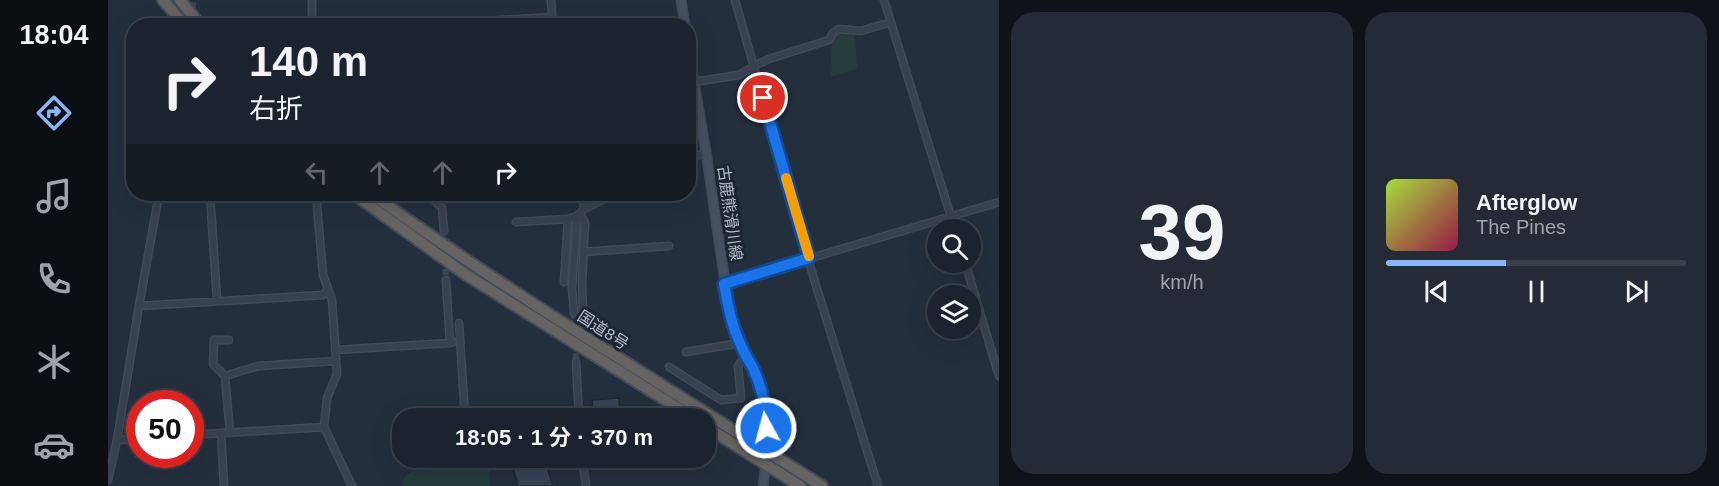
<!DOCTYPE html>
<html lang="ja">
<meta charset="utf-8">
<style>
:root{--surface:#1b232e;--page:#242b36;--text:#f1f3f6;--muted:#a0a4aa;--line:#39404a;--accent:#8ab4f8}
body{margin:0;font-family:Arial,"Noto Sans JP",sans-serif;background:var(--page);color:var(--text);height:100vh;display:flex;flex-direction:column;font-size:22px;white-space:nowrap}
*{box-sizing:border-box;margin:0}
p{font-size:20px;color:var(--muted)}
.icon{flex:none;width:33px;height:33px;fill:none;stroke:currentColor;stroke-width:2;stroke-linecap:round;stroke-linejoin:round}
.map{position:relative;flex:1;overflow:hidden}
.sheet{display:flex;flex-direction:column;gap:12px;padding:12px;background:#0f1319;width:720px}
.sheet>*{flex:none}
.hud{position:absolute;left:18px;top:18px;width:570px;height:183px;border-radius:24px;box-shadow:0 6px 24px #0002,0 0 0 2px var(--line);background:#1b232e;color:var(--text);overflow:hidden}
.buttons{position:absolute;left:819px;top:219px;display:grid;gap:12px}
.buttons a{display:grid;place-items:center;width:54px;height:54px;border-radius:50%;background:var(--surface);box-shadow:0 6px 24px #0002,0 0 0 2px var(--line);font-size:30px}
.speed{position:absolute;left:18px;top:390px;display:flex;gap:12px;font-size:30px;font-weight:700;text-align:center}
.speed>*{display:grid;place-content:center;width:78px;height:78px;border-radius:50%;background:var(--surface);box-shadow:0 6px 24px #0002,0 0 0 2px var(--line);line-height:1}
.speed .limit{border:9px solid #d22;background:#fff;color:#111}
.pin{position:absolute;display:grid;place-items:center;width:51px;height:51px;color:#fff;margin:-26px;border:3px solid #fff;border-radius:50%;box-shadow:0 2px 6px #0007}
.me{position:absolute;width:66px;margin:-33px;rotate:353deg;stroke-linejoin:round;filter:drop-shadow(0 0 4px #0008)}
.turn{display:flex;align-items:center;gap:21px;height:126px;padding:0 24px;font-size:27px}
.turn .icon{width:78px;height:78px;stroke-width:2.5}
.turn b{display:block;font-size:42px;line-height:51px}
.lanes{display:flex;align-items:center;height:57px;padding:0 24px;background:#0003;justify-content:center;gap:30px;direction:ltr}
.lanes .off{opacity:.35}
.sheet .card{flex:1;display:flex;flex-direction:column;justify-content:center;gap:9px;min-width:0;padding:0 21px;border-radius:24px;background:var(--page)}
.sheet .dial{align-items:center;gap:0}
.dial b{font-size:78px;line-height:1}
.song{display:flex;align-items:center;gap:18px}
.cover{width:72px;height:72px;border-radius:9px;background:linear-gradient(135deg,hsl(80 70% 55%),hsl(340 70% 35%))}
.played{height:6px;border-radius:3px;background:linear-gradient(90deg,var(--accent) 40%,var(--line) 40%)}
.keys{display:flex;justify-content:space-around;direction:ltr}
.sheet .tiles{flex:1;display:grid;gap:12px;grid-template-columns:repeat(2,1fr)}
.trip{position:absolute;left:284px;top:408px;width:324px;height:60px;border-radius:24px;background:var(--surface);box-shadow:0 6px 24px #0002,0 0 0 2px var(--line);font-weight:700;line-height:60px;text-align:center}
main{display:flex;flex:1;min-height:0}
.dock{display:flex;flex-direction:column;width:108px;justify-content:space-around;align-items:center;background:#0b0e12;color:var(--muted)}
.dock .icon{width:42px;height:42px}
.dock .active{color:var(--accent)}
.dock b{font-size:27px;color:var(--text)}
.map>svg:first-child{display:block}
.green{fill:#263c3f}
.building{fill:#364354;stroke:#1f2835;stroke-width:1.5}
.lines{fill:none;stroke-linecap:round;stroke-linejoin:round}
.minor-tunnel{stroke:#3a4453;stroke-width:6;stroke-dasharray:6 3;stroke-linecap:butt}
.minor-casing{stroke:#414a57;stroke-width:9}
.secondary-casing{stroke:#414a57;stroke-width:11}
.trunk-casing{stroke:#434c59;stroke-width:14}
.minor{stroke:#38414e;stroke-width:6}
.secondary{stroke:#465061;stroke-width:8}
.trunk{stroke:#656462;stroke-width:10}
.route-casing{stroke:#114b97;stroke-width:15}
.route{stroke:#1a73e8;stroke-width:10}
.slow{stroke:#f59e0b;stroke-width:10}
.labels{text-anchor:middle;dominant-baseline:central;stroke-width:6;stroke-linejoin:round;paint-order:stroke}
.street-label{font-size:16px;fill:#b4bcc9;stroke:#1d2633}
</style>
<main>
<nav class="dock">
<b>18:04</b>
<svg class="icon active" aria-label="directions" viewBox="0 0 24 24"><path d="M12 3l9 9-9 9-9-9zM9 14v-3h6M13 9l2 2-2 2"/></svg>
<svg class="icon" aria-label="music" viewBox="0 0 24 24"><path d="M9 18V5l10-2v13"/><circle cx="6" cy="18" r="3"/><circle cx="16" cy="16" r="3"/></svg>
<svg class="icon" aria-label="phone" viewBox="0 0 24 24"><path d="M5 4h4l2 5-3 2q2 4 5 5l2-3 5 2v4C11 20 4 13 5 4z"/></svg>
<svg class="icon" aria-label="climate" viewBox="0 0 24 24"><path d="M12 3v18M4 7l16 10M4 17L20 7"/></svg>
<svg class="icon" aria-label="car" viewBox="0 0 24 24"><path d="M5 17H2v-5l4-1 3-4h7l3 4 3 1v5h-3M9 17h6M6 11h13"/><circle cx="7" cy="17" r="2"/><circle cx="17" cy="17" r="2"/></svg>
</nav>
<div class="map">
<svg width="891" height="486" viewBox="0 0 891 486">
<rect width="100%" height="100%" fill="#242f3e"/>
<path class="green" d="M735,33L747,34L749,69L722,77L724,41L726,35Z
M381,459L382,486H294L296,477L303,472L342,468L354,460Z"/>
<path class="building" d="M511,398L512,418H486L484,400Z
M436,458L445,486H410L405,468Z"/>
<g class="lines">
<path class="minor-tunnel" d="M82,26L86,0
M337,260L338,280
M466,313L467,331
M467,344L468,362"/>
<g class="minor-casing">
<path id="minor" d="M443,0L445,26
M627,0L706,279L770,486
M776,0L847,230
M203,26L204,16V0
M295,26L444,17
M586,82L631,75L646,66L661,59L721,40L725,33L731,29L753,31L783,22
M580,160L598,152
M102,194L109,300
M208,194L215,275L224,300L229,374L219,398L216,427L244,486
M327,194V201L334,208L336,231
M474,194L476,209
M472,213L477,223L474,283L475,312
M408,222L460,219
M475,252L561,246
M857,262L891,376
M338,280L342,343L345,342
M456,282L460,219L469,216
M616,284L891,202
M31,306L51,194
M466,313L464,288L469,216L476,209L506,194
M351,323L357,418
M121,340H106L105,364L117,376L122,433
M227,350L342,343
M578,352L632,343
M468,362L471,418
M561,367L613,400L633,398L630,366L638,356
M117,376L150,366L228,361
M113,433L116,486
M82,435L216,427
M9,440L32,439
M474,458L478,486
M0,480L9,440L31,306L215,295L219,291"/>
</g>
<g class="secondary-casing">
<path id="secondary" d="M573,0L577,26
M580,47L598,152L622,317L632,343L646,368L653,391L658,414V464L655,486"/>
</g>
<g class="trunk-casing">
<path id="trunk" d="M55,0L77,26
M72,0L93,26
M246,194L357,274L586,418
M264,194C325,239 388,280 452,321C539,376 627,431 714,486
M597,426L692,486"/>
</g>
<use href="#minor" class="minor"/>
<use href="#secondary" class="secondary"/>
<use href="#trunk" class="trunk"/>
</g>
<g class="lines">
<g class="route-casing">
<path id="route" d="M655,98L701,258L616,284C620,305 623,324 632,343C635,352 641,360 645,368C654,387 658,408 658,428"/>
</g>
<use href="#route" class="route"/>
<path class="slow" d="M678,178L701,256"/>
</g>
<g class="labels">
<g class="street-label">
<text transform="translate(622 213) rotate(82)">古鹿熊滑川線</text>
<text transform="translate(495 330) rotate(33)">国道8号</text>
</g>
</g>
</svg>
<div class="buttons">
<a><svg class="icon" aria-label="search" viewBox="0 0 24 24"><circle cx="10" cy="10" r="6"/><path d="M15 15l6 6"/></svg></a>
<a><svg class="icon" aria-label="layers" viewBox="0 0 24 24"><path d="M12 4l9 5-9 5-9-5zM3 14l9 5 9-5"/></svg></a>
</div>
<div class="speed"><div class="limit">50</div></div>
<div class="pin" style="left:655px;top:98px;background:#d93025"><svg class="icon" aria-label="arrive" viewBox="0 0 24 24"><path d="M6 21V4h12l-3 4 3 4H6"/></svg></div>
<svg class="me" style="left:658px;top:428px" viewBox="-20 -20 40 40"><circle r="17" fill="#1a73e8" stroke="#fff" stroke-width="3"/><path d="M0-11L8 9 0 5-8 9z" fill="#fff"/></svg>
<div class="trip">18:05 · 1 分 · 370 m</div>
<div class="hud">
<div class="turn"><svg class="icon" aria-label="right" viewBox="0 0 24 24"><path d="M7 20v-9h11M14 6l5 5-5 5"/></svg><div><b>140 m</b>右折</div></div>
<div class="lanes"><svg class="icon off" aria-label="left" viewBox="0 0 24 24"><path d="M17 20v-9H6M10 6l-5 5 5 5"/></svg><svg class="icon off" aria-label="ahead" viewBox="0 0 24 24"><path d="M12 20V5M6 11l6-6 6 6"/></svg><svg class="icon off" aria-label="ahead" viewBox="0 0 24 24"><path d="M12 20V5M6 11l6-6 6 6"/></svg><svg class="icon" aria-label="right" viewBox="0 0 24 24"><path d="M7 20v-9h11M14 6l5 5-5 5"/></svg></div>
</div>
</div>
<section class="sheet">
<div class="tiles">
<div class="card dial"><b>39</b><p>km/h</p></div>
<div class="card">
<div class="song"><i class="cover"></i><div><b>Afterglow</b><p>The Pines</p></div></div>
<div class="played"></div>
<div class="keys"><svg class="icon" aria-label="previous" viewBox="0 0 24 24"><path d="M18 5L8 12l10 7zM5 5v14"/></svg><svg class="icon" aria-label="pause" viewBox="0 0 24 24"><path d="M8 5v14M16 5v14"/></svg><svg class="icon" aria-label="next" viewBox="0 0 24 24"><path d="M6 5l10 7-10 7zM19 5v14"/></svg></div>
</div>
</div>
</section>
</main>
